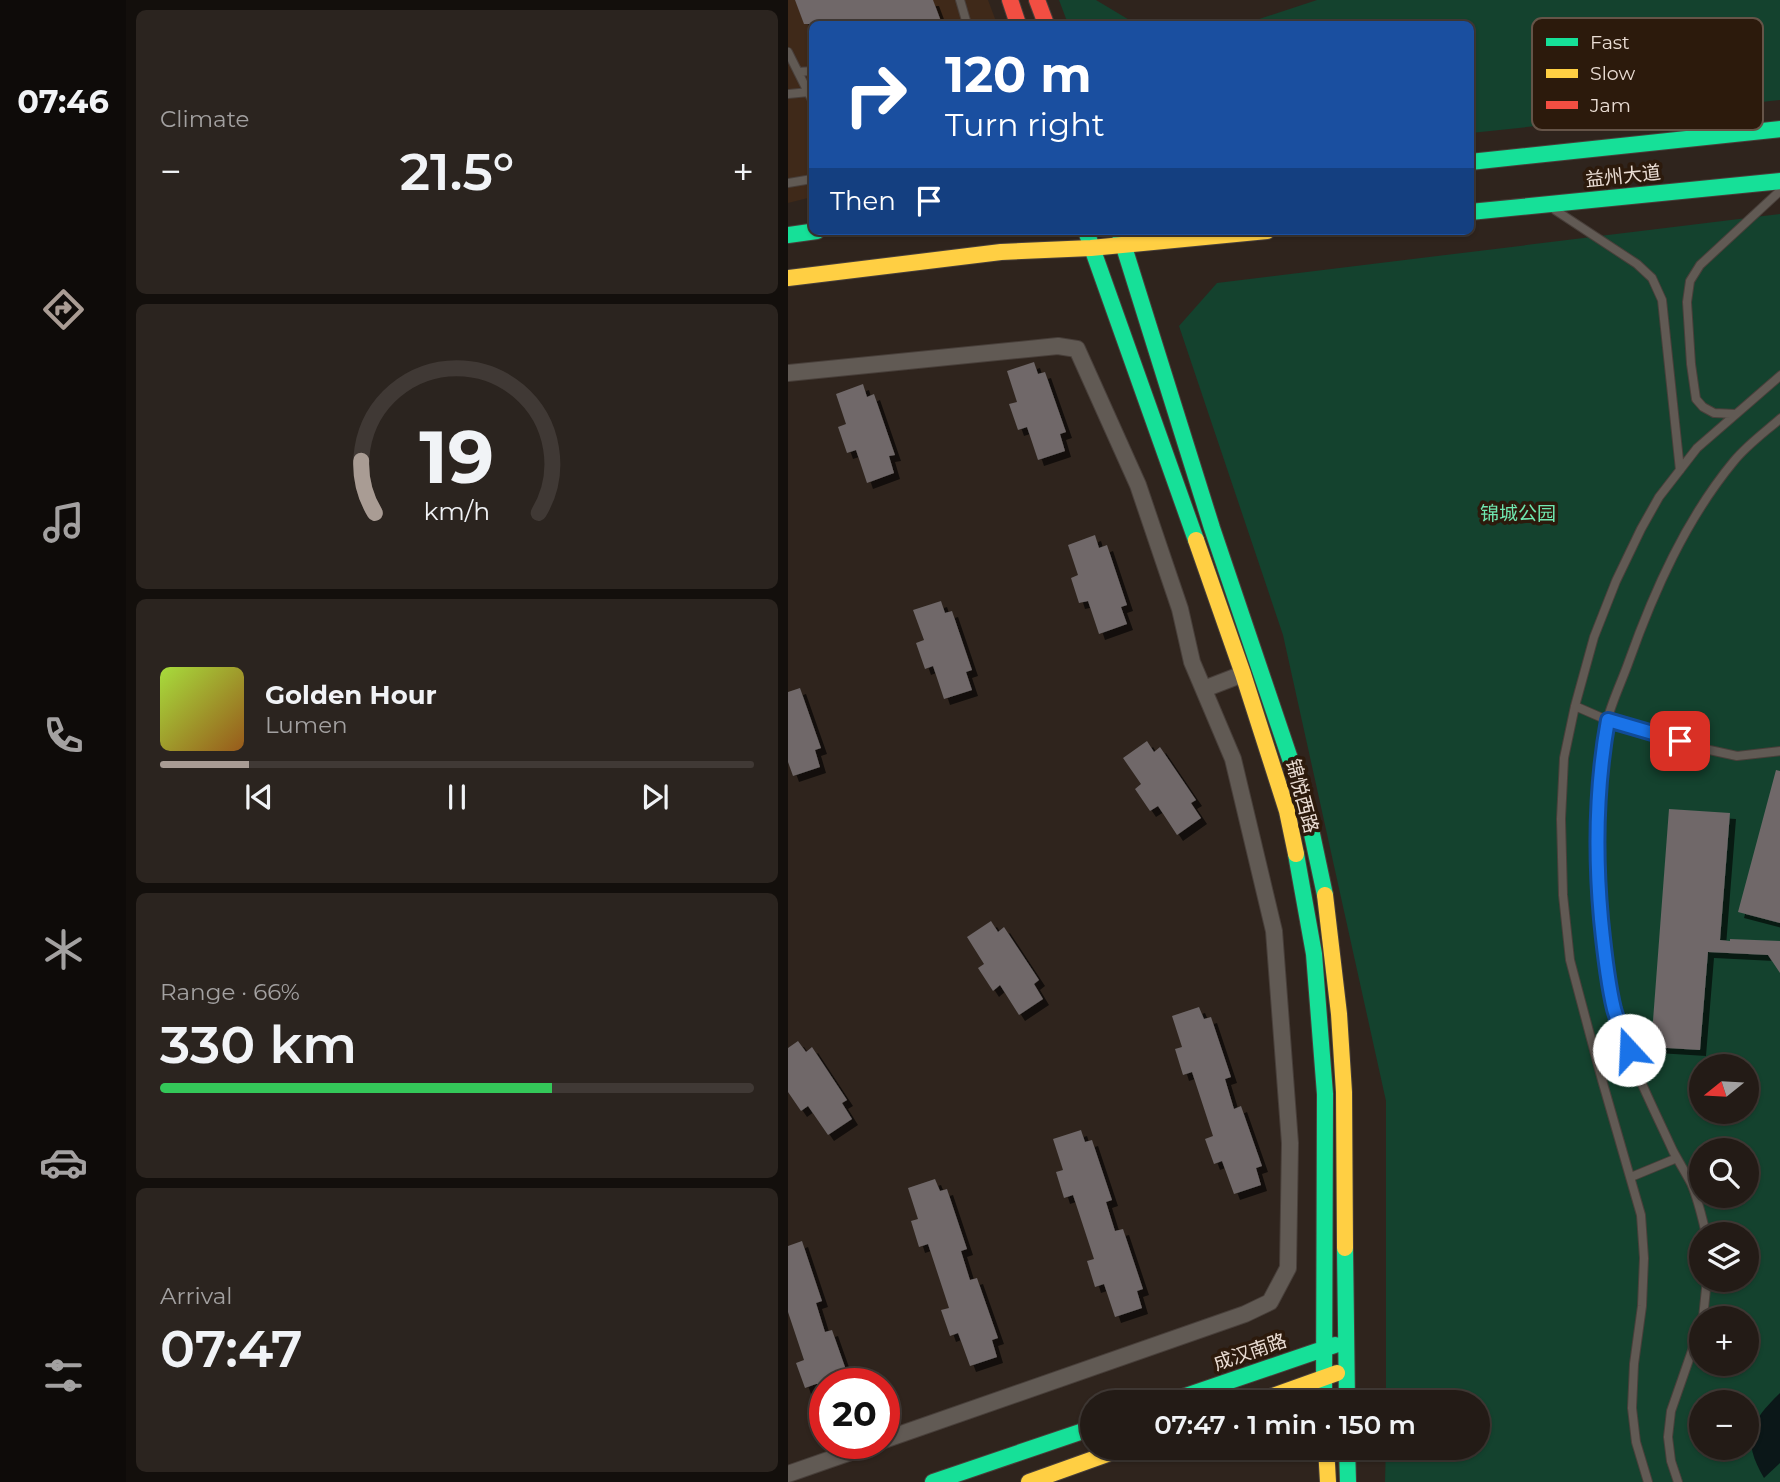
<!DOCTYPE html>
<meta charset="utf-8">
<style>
:root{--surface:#231b16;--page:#2b241f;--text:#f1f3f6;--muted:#a3a1a1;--line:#403935;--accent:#a99c94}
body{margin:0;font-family:Montserrat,"Noto Sans SC",sans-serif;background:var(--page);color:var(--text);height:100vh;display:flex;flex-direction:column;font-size:26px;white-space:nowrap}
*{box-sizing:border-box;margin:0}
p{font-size:23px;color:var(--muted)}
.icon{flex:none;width:38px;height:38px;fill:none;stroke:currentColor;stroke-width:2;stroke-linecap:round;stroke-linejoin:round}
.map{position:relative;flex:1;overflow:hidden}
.panel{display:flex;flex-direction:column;gap:10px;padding:10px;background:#130f0c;width:662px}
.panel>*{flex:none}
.hud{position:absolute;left:21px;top:21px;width:665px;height:214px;border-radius:10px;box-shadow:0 2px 5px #0004,0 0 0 2px var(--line);background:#1a4fa0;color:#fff;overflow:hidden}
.needle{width:46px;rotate:252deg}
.tools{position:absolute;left:901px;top:1054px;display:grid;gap:14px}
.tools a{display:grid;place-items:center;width:70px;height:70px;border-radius:50%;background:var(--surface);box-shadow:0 2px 5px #0004,0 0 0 2px var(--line);font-size:35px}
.speed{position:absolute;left:21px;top:1368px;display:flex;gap:14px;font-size:35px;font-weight:700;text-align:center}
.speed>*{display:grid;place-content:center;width:91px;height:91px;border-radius:50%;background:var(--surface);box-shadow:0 2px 5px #0004,0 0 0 2px var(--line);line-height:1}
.speed .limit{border:10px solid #d22;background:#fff;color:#111}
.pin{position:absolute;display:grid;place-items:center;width:60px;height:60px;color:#fff;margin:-30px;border-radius:14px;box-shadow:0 4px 10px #0006}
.me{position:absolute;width:77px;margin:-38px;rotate:340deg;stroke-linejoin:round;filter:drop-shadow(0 0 5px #0008)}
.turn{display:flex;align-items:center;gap:24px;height:147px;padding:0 21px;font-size:32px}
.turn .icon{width:91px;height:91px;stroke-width:2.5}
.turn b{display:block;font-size:49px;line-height:60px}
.then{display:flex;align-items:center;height:66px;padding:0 21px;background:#0003;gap:14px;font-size:26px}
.big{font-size:52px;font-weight:600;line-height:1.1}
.panel .card{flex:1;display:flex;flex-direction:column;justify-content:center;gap:10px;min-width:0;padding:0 24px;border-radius:10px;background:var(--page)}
.panel .dial{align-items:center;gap:0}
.dial svg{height:182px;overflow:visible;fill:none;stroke:var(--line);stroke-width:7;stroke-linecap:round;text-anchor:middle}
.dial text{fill:var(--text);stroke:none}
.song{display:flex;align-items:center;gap:21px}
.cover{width:84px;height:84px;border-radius:10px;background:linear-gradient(135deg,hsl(80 70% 55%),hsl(30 70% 35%))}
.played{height:7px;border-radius:4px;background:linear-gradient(90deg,var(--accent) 15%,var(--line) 15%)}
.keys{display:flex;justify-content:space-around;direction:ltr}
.heat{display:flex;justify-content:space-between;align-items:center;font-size:38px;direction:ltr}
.charge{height:10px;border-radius:5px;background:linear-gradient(90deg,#34c759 66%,var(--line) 0)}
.trip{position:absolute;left:292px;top:1390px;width:410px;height:70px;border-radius:35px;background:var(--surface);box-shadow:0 2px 5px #0004,0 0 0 2px var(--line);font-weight:600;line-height:70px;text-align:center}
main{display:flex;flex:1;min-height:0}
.menu{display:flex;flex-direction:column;width:126px;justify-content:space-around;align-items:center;background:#0e0b09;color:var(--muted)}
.menu .icon{width:49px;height:49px}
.menu .current{color:var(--accent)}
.menu b{font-size:32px;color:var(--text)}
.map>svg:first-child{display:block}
.built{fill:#3f2919}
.green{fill:#14422e;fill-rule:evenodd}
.water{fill:#0b1718}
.building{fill:#6f6869;filter:url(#shadow)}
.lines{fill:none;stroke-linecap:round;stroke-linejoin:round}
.lane-casing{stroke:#483f3a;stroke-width:10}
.street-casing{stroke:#483f3a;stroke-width:18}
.fast-casing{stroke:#483f3a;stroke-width:18}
.slow-casing{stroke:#483f3a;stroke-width:18}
.jam-casing{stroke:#483f3a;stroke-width:18}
.lane{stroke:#615a54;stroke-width:8}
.street{stroke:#615a54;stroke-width:16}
.fast{stroke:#16e098;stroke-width:16}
.slow{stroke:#ffcf43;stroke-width:16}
.jam{stroke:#f24e42;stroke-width:16}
.route-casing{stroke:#114b97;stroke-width:18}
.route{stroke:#1a73e8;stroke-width:12}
.labels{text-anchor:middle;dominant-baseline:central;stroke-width:7;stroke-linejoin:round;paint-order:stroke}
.street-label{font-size:19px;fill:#eaddd4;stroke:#2c1a0c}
.park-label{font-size:19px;fill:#70e7b0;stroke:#2c1a0c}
.key{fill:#2c1a0c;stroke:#655448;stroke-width:2}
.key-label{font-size:19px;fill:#eaddd4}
</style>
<main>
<nav class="menu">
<b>07:46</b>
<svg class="icon current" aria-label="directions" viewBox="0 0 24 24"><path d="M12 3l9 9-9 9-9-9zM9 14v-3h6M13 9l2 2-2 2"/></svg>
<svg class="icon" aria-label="music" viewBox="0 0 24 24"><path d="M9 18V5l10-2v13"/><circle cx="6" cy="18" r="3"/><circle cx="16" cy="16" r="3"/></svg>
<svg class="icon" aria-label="phone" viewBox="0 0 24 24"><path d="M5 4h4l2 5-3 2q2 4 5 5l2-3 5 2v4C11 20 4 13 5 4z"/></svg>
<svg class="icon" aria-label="climate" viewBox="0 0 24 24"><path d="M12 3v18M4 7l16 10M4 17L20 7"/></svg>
<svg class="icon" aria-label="car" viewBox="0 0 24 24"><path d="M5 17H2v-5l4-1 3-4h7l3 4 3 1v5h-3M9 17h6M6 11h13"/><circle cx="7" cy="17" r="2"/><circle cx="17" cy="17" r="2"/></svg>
<svg class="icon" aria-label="filters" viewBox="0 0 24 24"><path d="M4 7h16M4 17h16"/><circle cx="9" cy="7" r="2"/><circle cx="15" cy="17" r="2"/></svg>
</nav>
<section class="panel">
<div class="card"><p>Climate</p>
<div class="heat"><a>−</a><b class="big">21.5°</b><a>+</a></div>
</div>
<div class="card dial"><svg viewBox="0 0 100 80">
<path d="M14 69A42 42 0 1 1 86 69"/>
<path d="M14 69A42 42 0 0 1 8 46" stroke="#a99c94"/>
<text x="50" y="56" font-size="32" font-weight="700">19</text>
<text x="50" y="72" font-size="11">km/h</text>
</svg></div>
<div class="card">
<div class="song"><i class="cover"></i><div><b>Golden Hour</b><p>Lumen</p></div></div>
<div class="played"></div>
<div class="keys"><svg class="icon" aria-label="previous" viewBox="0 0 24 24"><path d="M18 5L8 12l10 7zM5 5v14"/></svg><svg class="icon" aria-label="pause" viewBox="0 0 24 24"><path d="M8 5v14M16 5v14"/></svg><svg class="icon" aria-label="next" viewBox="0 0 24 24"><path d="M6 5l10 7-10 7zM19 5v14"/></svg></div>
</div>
<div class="card"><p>Range · 66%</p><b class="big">330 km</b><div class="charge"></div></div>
<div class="card"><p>Arrival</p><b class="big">07:47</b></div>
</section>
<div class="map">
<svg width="993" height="1482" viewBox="0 0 993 1482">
<defs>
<filter id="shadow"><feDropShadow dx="6" dy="6" stdDeviation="0" flood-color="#0009"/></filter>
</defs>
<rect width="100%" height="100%" fill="#2f241d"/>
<path class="built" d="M0,0H200L209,24H24V197L0,203Z"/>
<path class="green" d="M271,0H308L348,24H280Z
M529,0H992V100L683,133L682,24H456Z
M992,214V1482H597L598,1447H690V1402H598V1101L495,635L391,326L429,283ZM914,1066H959V1111H914ZM914,1150H959V1195H914ZM914,1234H959V1279H914ZM914,1318H959V1363H914ZM914,1402H959V1447H914Z"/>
<path class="water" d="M992,1393V1463L976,1478C953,1439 962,1422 992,1393Z"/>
<path class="building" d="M7,0H145L154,24H16Z
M246,362L250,374L257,372L278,432L272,434L277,451L250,460L239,427L230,430L221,404L229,402L219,371Z
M75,384L79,397L86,394L107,455L101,456L106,473L79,483L68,450L59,453L50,427L58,424L48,394Z
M307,535L311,548L319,545L339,605L333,607L339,624L311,634L300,601L291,603L283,578L290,575L280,545Z
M153,601L157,613L164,611L184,670L178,672L184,690L156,699L145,666L137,669L128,643L136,640L125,610Z
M12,688L33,748L27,750L32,767L5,776L0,762V692Z
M359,741L366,752L372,747L408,800L403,803L413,818L389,835L370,806L362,811L347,789L353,784L335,758Z
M988,770L992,771V923L950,912Z
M881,809L942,813L932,940L942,941V939L992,941V973L980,955L920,952L912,1050L863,1047Z
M203,921L210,932L216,927L251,980L246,984L255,999L231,1015L212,985L205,991L190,968L196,964L179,937Z
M411,1007L416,1019L423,1017L443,1077L437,1079L446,1109L453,1106L474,1166L468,1168L473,1185L446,1194L434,1161L426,1164L417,1139L425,1136L404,1072L395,1075L387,1049L394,1047L384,1016Z
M10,1041L18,1052L24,1047L59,1100L54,1103L64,1119L40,1135L20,1106L13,1111L0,1092V1048Z
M293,1130L297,1142L304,1140L324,1200L318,1202L327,1231L335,1229L355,1289L349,1291L354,1308L327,1317L316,1284L307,1287L299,1261L306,1259L285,1195L276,1198L268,1172L275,1170L265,1139Z
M147,1179L152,1191L159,1189L179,1249L173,1251L182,1280L189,1278L210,1338L204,1340L209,1357L182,1366L170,1333L162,1336L153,1310L161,1308L140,1244L131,1247L123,1221L130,1219L120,1188Z
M14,1241L34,1301L28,1303L37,1332L44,1330L63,1384H28L17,1388L8,1363L16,1360L0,1312V1246Z"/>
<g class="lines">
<g class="lane-casing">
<path id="lane" d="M172,0L179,24
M0,52L24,100
M10,72L24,71
M0,94L21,92
M0,183L24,179
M767,210L849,264L864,278L874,300L892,470
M948,414L926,413L915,407L908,399L903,364L899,302L902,281L912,265L993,190
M787,706L819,720L917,749L949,756L993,751
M843,1177L889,1158
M918,1234C914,1217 910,1199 903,1183C897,1172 891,1162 885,1151C864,1105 840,1059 826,1009C808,941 807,859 812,789C813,766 814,743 819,721C824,701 834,681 841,661C866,591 898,519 946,461C959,445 977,432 993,418
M915,1318L919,1279
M860,1482L848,1442L844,1408L846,1364L854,1306L856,1258L853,1215L814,1080L782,960L775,895L773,819L776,758L787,706L806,637L828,581L853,529L871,497L909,448L993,375
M890,1482L883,1461L880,1437L883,1411L914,1322"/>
</g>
<g class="street-casing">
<path id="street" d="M0,373L270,346L289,349L350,485L392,609L404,662L445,759L486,931L502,1143L500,1268L482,1302L457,1314L96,1440
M416,689L455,674
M0,1474L86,1444"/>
</g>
<g class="fast-casing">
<path id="fast" d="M682,162L993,129
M682,212L993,181
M298,231L408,540
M331,231L424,528L518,806L537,895
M0,235L29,231
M508,854L526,954L537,1094L536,1402
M557,1248L559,1402
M380,1402L547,1345
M559,1447L560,1482
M145,1482L304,1428"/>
</g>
<g class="slow-casing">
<path id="slow" d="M0,278L213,252L303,248L479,231
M408,540L455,674L499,811L508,854
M537,895L551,1014L556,1092L557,1248
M468,1402L549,1373
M538,1447L540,1482
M241,1482L339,1447"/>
</g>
<g class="jam-casing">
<path id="jam" d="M222,0L230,24
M249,0L258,24"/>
</g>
<use href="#lane" class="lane"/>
<use href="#street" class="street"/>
<use href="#fast" class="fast"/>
<use href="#slow" class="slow"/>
<use href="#jam" class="jam"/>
</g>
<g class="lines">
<g class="route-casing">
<path id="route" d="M841,1050C836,1036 830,1023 826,1009C819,980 816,949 813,919C807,852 808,786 820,720L892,741"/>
</g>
<use href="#route" class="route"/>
</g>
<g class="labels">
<g class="street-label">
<text transform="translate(835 176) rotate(-6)">益州大道</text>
<text transform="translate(514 796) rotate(75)">锦悦西路</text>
<text transform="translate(462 1352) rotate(-19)">成汉南路</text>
</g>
<g class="park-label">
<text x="730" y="513">锦城公园</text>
</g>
</g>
<rect x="744" y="18" width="231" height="112" rx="10" class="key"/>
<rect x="758" y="38" width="32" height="8" fill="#16e098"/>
<rect x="758" y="69" width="32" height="9" fill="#ffcf43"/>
<rect x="758" y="101" width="32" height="8" fill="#f24e42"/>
<g class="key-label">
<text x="802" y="49">Fast</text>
<text x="802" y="80">Slow</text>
<text x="802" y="112">Jam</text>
</g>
</svg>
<div class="tools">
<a><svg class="needle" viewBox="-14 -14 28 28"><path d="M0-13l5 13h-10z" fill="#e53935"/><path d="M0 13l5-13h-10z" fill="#a3a1a1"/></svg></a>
<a><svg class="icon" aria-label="search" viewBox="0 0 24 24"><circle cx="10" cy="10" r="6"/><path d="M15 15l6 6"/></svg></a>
<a><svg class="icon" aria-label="layers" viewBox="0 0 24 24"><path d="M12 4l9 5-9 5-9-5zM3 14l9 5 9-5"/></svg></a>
<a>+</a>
<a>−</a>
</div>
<div class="speed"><div class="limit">20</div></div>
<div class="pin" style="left:892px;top:741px;background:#d93025"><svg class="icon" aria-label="arrive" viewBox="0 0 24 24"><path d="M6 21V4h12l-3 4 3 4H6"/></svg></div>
<svg class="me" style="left:841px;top:1050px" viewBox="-20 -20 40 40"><circle r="19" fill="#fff"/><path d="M0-13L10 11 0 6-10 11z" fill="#1a73e8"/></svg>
<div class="trip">07:47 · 1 min · 150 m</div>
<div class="hud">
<div class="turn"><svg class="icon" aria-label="right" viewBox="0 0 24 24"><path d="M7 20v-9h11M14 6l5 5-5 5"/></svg><div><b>120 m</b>Turn right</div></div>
<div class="then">Then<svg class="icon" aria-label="arrive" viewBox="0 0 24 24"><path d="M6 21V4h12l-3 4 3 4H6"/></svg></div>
</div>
</div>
</main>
